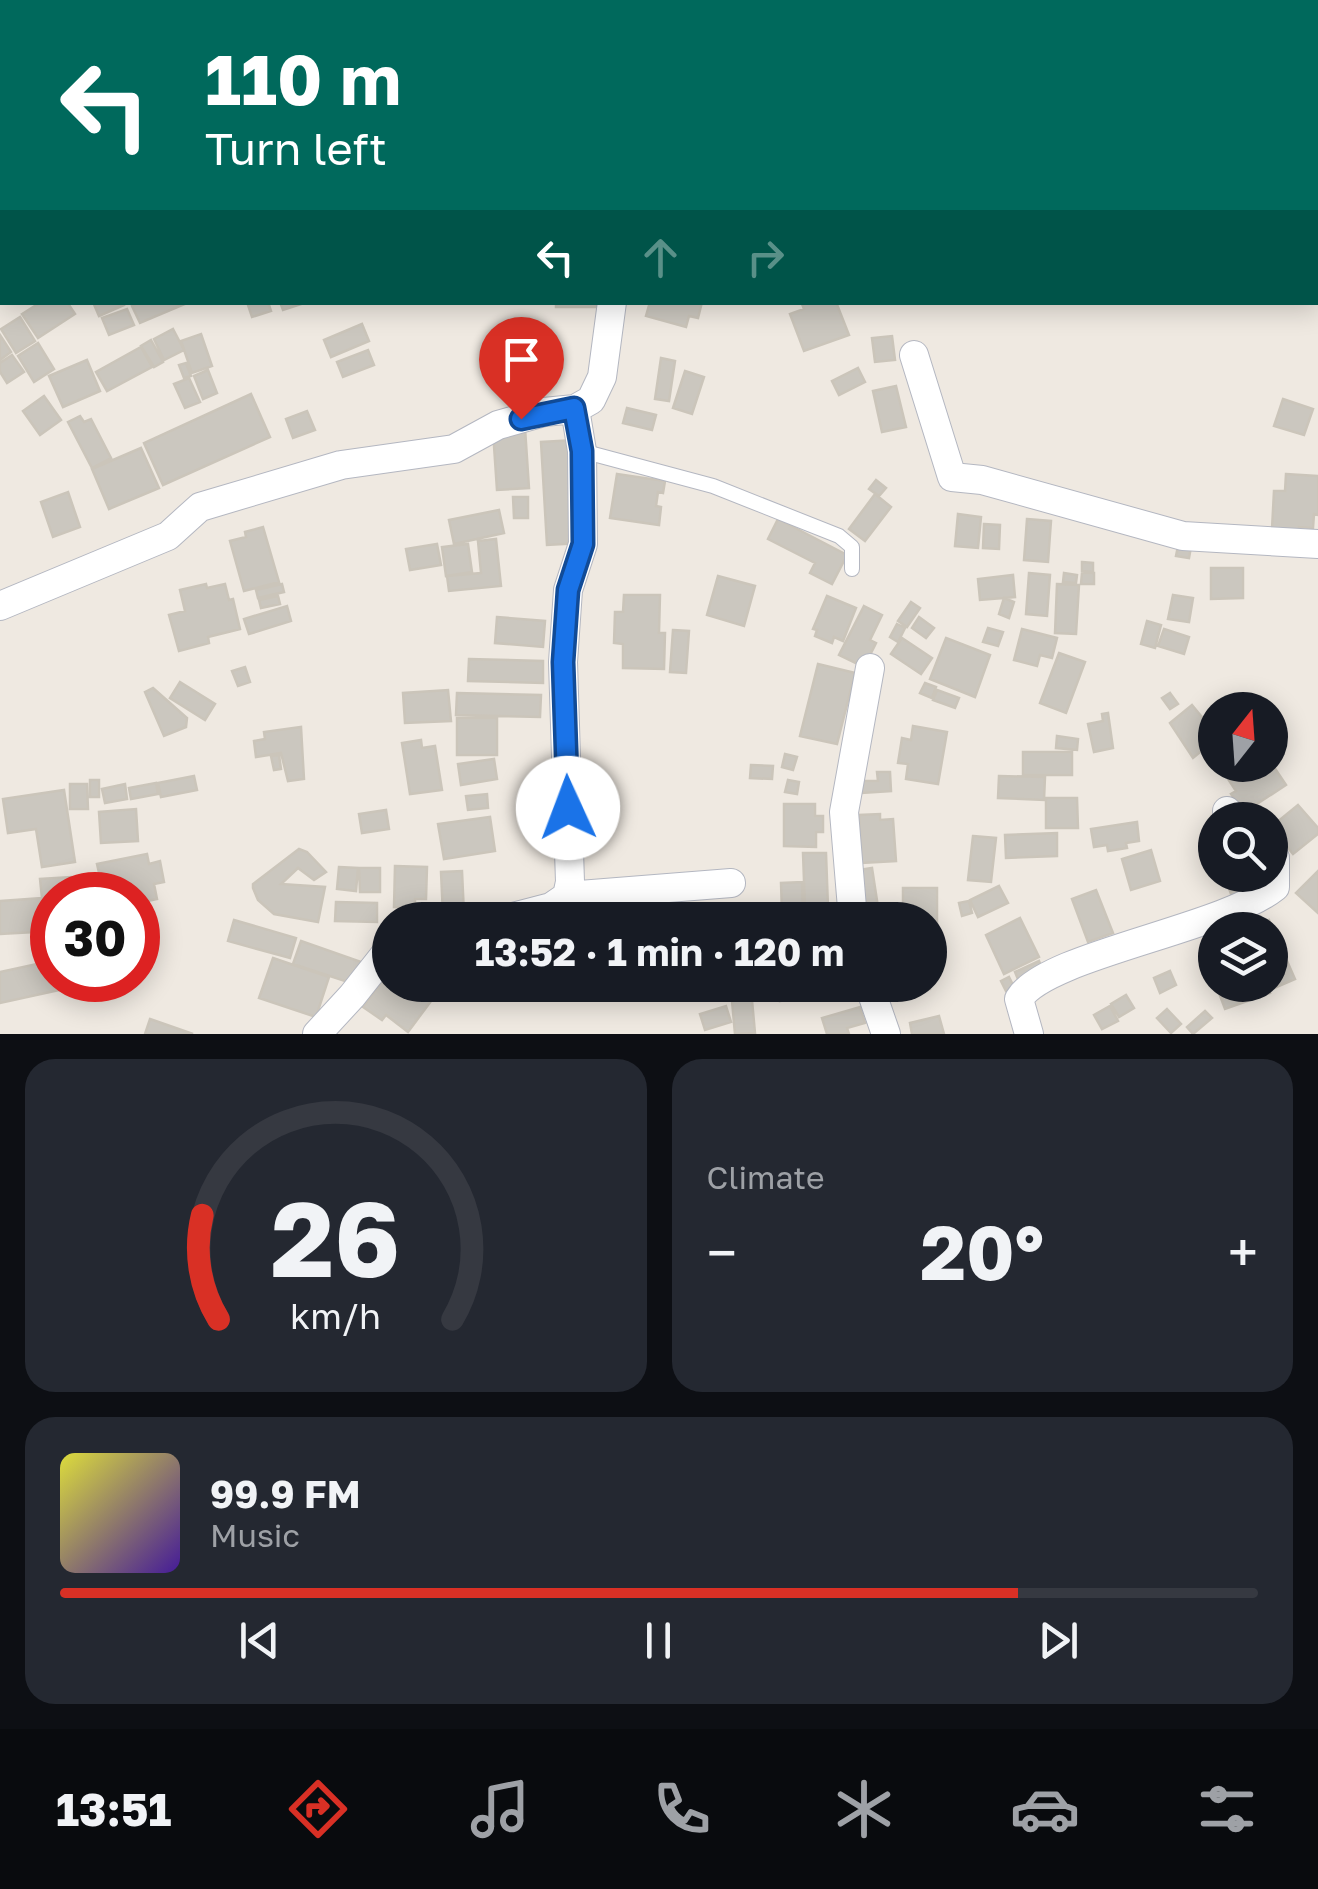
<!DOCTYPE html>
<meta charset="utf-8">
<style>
:root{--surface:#171b24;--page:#242831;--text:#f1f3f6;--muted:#9ea1a6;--line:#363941;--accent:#d93025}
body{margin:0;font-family:"Golos Text",sans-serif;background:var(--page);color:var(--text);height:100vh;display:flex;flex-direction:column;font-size:38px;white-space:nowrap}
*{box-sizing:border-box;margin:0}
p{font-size:32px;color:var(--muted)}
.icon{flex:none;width:55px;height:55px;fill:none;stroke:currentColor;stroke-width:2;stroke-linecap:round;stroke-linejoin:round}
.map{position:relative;height:1034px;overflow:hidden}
.panel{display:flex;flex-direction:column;gap:25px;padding:25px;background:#0d0f14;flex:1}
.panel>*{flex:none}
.banner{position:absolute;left:0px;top:0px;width:1320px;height:305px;box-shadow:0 5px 25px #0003;background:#00695c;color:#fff;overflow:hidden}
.needle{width:65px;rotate:17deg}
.controls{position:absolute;left:1198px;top:692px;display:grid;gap:20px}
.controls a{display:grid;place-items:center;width:90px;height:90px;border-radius:50%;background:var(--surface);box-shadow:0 5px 25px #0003;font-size:50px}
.speed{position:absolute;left:30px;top:872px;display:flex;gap:20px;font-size:50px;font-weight:700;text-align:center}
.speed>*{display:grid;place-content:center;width:130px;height:130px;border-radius:50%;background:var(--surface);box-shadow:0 5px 25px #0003;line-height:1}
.speed .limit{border:15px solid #d22;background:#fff;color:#111}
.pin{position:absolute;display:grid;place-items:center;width:85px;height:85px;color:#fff;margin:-102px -42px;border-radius:50% 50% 50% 0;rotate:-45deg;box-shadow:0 0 10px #0007}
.pin .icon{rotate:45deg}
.me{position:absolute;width:110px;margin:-55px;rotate:358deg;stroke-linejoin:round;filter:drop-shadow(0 0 8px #0008)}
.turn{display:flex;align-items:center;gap:35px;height:210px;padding:0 40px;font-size:45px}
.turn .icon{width:130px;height:130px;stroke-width:2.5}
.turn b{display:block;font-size:70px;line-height:85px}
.lanes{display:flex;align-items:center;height:95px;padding:0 40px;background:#0003;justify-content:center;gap:50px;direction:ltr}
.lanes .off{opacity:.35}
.big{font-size:75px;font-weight:700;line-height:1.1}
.panel .tile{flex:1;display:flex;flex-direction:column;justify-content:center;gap:15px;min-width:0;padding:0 35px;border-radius:30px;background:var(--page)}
.panel .dial{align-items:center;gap:0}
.dial svg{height:260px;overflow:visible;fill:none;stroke:var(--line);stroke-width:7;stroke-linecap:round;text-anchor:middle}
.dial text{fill:var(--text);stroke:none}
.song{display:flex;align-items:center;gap:30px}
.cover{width:120px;height:120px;border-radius:15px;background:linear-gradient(135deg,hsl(60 70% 55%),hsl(260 70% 35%))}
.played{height:10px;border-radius:5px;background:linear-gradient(90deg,var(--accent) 80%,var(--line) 80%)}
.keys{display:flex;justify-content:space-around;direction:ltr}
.heat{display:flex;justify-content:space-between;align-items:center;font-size:55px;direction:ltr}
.panel .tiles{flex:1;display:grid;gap:25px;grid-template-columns:1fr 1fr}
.tile:last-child{grid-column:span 2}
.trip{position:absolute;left:372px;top:902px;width:575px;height:100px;border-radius:50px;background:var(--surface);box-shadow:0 5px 25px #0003;font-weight:700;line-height:100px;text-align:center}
.tab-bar{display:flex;height:160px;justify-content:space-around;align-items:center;background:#090b0e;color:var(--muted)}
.tab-bar .icon{width:70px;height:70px}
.tab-bar .current{color:var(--accent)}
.tab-bar b{font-size:45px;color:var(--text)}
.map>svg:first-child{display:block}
.building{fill:#cbc7bf;stroke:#cbc5ba;stroke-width:2.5}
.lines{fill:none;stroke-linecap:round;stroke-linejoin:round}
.lane-casing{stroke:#b4b7c1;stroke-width:16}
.street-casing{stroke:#b4b7c1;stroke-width:30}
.lane{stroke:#fff;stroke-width:14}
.street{stroke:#fff;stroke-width:28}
.route-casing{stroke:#114b97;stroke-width:25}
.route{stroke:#1a73e8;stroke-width:18}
</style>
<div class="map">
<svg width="1318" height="1034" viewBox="0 0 1318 1034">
<rect width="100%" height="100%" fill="#efe9e1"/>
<path class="building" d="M41,302H67L75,314L38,338L22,314Z
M93,302H123L124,305L99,316Z
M140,302H186L187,303L140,323L132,306Z
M247,302H268L271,311L252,317Z
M280,302H304V303L283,310Z
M556,302H596V307H556Z
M650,302H702L698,318L689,316L686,327L646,316Z
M836,302L849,335L804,351L790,314L804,309L802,304L805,302Z
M127,309L134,325L109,335L102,318Z
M20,317L35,341L16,353L1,329Z
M362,324L369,341L331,357L324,340Z
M173,329L184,350L164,360L154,339Z
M201,334L212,366L192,373L181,341Z
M0,335L11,352L0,360Z
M892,336L895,360L875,362L872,338Z
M151,340L163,362L154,367L141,346Z
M38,343L54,369L34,382L18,356Z
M141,347L152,367L107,391L96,372Z
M368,350L374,365L343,377L337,362Z
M12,355L24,372L7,383L0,372V363Z
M661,358L675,361L669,401L655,399Z
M87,360L100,391L63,407L49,376Z
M186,363L191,376L184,378L179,365Z
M858,368L865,382L839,395L832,381Z
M208,370L217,393L203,399L194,376Z
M685,371L704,377L692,414L673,408Z
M189,378L200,402L185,408L174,384Z
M896,386L906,427L882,432L873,391Z
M251,394L270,437L163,485L144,443Z
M44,396L61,420L40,435L23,411Z
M1283,399L1313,409L1304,435L1274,426Z
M627,408L656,415L652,430L623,423Z
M307,411L315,430L293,438L286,419Z
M80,416L84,422L91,419L111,458L92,468L68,422Z
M525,428L529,488L497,490L493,431Z
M575,440L581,543L547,545L541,442Z
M141,448L159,488L109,509L92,469Z
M617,474L665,481L663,493L658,492L656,506L661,507L659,525L610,518Z
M1286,474L1318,476V515L1314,514L1313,528L1299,527L1298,540L1272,529L1274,491H1285Z
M876,480L886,488L879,496L869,489Z
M68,492L80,527L53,537L41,502Z
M875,494L891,507L865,541L849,529Z
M513,497H528V518H514Z
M499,510L504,533L454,544L449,520Z
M958,514L981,517L978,548L955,546Z
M778,519L847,555L832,584L810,573L815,563L768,539Z
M1027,519L1051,521L1048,562L1024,560Z
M984,524L1000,525L999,549L983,548Z
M263,527L279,582L244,591L230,541L246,537L245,532Z
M496,539L501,586L449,591L447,576L481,573L478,541Z
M437,544L441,565L410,570L406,549Z
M468,544L472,572L446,576L442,547Z
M1178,546L1191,547L1189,558L1176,556Z
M1082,562L1093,563V572L1082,571Z
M1211,568H1243V598L1211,599Z
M1029,573L1050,575L1047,616L1026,614Z
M1064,573L1077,575L1076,583L1063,582Z
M1082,573H1094V584H1081Z
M1013,575L1015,597L980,600L978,579Z
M718,576L755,586L744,626L707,615Z
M206,584L207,588L225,584L229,600L233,599L240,629L208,637L209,643L179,651L169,615L185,611L180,590Z
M282,584L284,592L258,598L256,590Z
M1057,584L1079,585L1076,634L1055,633Z
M624,595H660L659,633H665L664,669L623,668V644L614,643L615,612H623Z
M1173,595L1193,598L1189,622L1168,619Z
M278,596L280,604L261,608L259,600Z
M827,596L856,608L843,641L834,637L832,643L815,636L817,630L813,629Z
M1004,598L1014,602L1009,618L999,614Z
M911,602L920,608L907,627L898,621Z
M287,606L291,621L249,634L244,619Z
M864,606L882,615L870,640L876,643L864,667L839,655Z
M497,617L545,621L543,647L495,643Z
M919,617L934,628L926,638L912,628Z
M1147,621L1161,625L1155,648L1141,644Z
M897,624L905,628L898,642L890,637Z
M988,628L1003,632L998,646L983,642Z
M1022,629L1057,638L1052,658L1040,655L1037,666L1014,660Z
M1164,629L1189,637L1184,654L1158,646Z
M673,630L689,631L686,673L670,672Z
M902,638L932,658L921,674L891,654Z
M946,638L990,655L975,697L930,679Z
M1059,653L1085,662L1066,713L1040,703Z
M469,659L543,661V683L468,681Z
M818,664L855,673L837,744L800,736Z
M245,667L250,682L238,686L232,671Z
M180,682L215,704L205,720L170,698Z
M925,683L936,687L932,698L920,693Z
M153,688L187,718L186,727L164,736L145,692Z
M448,690L451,721L405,723L403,693Z
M937,690L959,698L955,708L933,700Z
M457,693L541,695L540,717L456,715Z
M1170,693L1178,704L1170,709L1162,698Z
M1192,705L1215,733V740L1193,758L1170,723Z
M1108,713L1113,748L1094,752L1088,724L1103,721L1102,714Z
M457,718H497V755H457Z
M913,726L947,732L938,784L906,779L908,764L898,763L902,738L911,740Z
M301,727L304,779L288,781L281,753L256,757L254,741L265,739L264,732Z
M1057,736L1078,739L1077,750L1056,748Z
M421,740L422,748L435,746L442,790L410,794L402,743Z
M1023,752H1072V775H1023Z
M785,754L797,757L793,770L782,767Z
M279,755L281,769L274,770L271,756Z
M494,759L497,779L461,785L458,764Z
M1270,761L1286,785L1243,813L1231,794L1236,791L1228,779L1251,765H1270Z
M751,765L773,766L772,779L750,778Z
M877,772H890L891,791L862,793L861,781H878Z
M194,776L197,790L161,797L158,783Z
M999,776L1045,777L1044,800L998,798Z
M90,780H99V797H90Z
M788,780L799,782L797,794L785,792Z
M156,783L158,794L131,799L129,788Z
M70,784H87L88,809H70Z
M125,784L127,799L105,803L102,789Z
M64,790L75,862L42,867L36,829L8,833L3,799Z
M487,794L488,808L468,810L466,796Z
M1046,798H1077L1078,828H1046Z
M784,804H815V816H823V832H816V847L784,846Z
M1298,805L1318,828V834L1293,854L1271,827Z
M136,809L138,841L101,843L99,812Z
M386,810L389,829L362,833L359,814Z
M880,814V820L893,819L896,861L862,863L859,815Z
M490,817L495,851L444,859L438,824Z
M1137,822L1139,841L1126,843L1127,848L1108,851L1107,845L1094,847L1091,829Z
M1057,833V856L1006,858L1005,835Z
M973,836L996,838L991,882L968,880Z
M299,849L307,852L326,872L314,880L298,868L281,884L325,887L318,922L274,914L258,900L253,888V884Z
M1151,850L1160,881L1131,890L1122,859Z
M803,853H826L828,907L805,908Z
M147,854L149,864L160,861L164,882L154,884L157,899L138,903V895H115L111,875L100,877L97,864Z
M395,866L427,867L426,899H415V908L394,907Z
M339,867L358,868L356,891L337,889Z
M359,868H380V892H360Z
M872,868L880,920H859L852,871Z
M462,871L464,914L443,915L441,872Z
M1318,871V913L1296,893Z
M1224,875H1242L1250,897L1234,902Z
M71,877L72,895H52V931L0,934V901L42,898L40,879Z
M110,879L111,895H96L94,880Z
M802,882L803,913L782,914L781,883Z
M999,886L1008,903L978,917L970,900Z
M903,888H937V935H930V920H903Z
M1096,890L1113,933L1088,942L1072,899Z
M969,901L972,913L962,916L959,903Z
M336,902L377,903V922L335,921Z
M1020,918L1039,957L1004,974L986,935Z
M234,920L296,938L290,958L228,941Z
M1269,920L1295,979L1274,988L1270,978V930L1248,929Z
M301,941L364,963L357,985L293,964Z
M52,953V980H81L82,985L0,1003V972L51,961L50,954Z
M273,958L329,977L316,1017L259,998Z
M1039,961L1044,973L1020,984L1015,972Z
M390,970V985H426L437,993L408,1032L386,1015L382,1020L363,1007Z
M1170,971L1176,985L1160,993L1154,978Z
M1009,977L1014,987L1006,991L1001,981Z
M709,985H737L738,994L710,996Z
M772,985H784L786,1000L780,1001L779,989H773Z
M787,985H845L846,989L789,997Z
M891,985H930V989L893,995Z
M1216,985H1267L1270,993L1225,1009Z
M1126,995L1134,1008L1119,1017L1111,1004Z
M752,1000L755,1033L735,1034L732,1001Z
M726,1006L731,1022L705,1030L700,1014Z
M1110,1006L1118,1021L1102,1029L1094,1015Z
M860,1007L865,1023L847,1028L849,1034H827L822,1018Z
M1167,1009L1181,1024L1171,1033L1157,1018Z
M1205,1011L1212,1018L1193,1034L1187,1027Z
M939,1016L944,1034H912L910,1023Z
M150,1019L193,1034H145Z"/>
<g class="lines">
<g class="lane-casing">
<path id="lane" d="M582,451L713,486L839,536L852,547V569"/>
</g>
<g class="street-casing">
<path id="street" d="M1105,2L1119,0
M914,355L952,477L982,480L1183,536L1318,544
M0,606L168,536L200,507L341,465L454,449L498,425L544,412L575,409L591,400L602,377L612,302
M1227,811L1236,820
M567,896L731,883
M501,920L551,907L567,896L570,882L563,662L568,590L583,544L582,451L575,409
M853,920L844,812L870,668
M869,985L886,1034
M317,1034L352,996L390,948
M1029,1034L1019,999C1045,955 1221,930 1275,887V858L1270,854"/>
</g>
<use href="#lane" class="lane"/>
<use href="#street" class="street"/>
</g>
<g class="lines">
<g class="route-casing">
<path id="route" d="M521,419L574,408L582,451L583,544L568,590L563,662L568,808"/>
</g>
<use href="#route" class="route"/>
</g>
</svg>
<div class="controls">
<a><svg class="needle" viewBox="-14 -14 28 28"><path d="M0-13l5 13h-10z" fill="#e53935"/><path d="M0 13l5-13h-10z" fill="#9ea1a6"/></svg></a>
<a><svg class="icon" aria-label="search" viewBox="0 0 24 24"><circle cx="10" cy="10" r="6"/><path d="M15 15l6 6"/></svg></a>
<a><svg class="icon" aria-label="layers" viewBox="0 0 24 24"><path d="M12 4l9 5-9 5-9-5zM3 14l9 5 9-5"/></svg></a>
</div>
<div class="speed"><div class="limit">30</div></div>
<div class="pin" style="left:521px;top:419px;background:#d93025"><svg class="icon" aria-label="arrive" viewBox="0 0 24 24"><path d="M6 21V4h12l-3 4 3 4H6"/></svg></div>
<svg class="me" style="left:568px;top:808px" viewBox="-20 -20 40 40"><circle r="19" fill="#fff"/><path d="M0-13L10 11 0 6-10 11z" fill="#1a73e8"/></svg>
<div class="trip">13:52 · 1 min · 120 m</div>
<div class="banner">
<div class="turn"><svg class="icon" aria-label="left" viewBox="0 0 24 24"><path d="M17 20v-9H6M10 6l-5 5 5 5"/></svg><div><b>110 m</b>Turn left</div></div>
<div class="lanes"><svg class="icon" aria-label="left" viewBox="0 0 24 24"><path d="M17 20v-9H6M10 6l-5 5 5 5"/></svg><svg class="icon off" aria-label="ahead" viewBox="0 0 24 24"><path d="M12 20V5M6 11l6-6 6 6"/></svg><svg class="icon off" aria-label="right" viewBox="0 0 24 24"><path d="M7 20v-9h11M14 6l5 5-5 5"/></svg></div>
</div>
</div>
<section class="panel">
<div class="tiles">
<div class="tile dial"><svg viewBox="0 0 100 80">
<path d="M14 69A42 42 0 1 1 86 69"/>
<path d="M14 69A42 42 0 0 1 9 37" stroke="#d93025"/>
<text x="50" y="56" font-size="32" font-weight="700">26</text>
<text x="50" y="72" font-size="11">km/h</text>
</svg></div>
<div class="tile"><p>Climate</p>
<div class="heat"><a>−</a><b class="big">20°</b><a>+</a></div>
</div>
<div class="tile">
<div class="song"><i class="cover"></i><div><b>99.9 FM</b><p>Music</p></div></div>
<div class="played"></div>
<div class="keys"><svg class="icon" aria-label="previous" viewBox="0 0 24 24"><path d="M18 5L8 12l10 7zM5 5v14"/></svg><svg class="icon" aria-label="pause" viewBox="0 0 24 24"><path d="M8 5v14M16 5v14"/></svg><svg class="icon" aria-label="next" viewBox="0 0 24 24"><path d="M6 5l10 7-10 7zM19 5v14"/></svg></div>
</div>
</div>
</section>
<nav class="tab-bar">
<b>13:51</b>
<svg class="icon current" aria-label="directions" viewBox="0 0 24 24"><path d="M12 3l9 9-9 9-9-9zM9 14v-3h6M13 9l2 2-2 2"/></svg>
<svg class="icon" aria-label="music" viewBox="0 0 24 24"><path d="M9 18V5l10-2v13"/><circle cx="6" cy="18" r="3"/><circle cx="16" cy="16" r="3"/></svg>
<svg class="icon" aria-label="phone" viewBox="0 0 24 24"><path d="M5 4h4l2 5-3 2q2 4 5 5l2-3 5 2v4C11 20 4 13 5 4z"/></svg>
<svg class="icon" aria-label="climate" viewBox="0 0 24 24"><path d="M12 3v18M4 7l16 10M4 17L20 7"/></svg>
<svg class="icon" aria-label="car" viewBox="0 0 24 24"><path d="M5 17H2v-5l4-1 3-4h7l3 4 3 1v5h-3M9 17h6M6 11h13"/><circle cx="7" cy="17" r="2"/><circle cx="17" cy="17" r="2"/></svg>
<svg class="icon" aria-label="filters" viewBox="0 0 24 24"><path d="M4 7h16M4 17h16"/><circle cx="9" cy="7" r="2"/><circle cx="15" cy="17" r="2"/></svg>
</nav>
